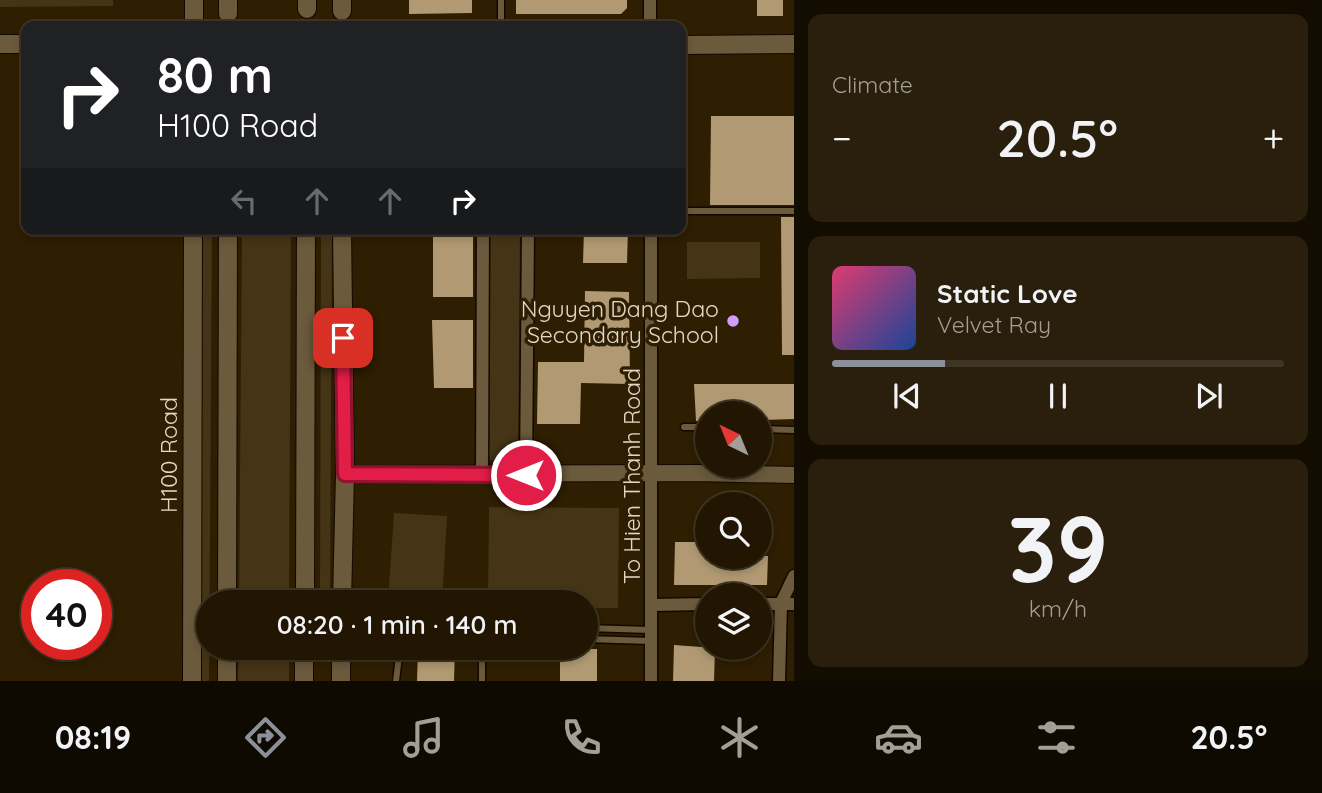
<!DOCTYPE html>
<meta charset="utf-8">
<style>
:root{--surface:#221602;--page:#2a1f0c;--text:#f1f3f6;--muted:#a29f99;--line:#3f3524;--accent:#8c9099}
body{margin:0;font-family:Quicksand,sans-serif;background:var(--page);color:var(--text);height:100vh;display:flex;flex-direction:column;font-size:26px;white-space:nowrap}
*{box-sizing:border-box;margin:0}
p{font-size:23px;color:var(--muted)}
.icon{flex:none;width:38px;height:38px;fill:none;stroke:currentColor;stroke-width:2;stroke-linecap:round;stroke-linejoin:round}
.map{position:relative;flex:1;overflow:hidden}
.drawer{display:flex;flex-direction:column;gap:14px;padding:14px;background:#130c01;width:528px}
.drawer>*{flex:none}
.guide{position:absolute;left:21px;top:21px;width:665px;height:214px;border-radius:14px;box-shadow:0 4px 10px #0003,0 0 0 2px var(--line);background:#202124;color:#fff;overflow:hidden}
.needle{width:46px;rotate:317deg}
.tools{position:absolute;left:695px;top:401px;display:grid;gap:14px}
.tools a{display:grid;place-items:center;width:77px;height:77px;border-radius:50%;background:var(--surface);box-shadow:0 4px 10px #0003,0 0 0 2px var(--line);font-size:35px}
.speed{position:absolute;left:21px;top:569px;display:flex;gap:14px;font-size:35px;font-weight:700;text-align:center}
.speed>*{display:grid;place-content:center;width:91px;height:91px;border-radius:50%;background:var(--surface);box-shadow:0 4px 10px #0003,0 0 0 2px var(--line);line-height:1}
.speed .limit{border:10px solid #d22;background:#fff;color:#111}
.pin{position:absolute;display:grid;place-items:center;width:60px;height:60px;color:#fff;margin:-30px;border-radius:14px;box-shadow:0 4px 10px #0006}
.me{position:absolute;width:77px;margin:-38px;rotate:270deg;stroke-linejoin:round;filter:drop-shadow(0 0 5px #0008)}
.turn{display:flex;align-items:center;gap:24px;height:147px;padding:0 21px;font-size:32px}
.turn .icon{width:91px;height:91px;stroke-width:2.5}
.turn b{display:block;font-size:49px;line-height:60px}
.lanes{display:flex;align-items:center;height:66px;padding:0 21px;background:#0003;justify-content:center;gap:35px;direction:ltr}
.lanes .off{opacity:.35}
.big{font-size:52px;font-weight:600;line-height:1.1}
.drawer .tile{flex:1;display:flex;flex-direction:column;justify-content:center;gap:10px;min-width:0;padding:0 24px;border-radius:14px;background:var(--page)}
.drawer .dial{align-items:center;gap:0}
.dial b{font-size:91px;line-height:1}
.song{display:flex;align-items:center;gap:21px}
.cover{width:84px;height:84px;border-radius:10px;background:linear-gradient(135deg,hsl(340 70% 55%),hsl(220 70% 35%))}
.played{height:7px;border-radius:4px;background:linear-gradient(90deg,var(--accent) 25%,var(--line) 25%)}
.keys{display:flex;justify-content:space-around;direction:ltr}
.heat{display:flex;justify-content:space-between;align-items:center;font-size:38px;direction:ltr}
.trip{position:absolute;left:196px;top:590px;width:402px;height:70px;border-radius:35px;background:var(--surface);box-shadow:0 4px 10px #0003,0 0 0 2px var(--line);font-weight:600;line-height:70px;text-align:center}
.tabs{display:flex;height:112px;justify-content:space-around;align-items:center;background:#0e0901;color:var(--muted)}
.tabs .icon{width:49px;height:49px}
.tabs .current{color:var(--accent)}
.tabs b{font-size:32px;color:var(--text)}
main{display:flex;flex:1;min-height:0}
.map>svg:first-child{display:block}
.green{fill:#463416}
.building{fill:#b19a73}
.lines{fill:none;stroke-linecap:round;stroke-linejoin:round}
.service-casing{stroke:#140900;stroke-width:9}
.minor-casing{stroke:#140900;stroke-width:15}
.tertiary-casing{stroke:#140900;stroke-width:18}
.secondary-casing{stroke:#140900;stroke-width:20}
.service{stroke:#6b5a3c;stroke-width:6}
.minor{stroke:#6b5a3c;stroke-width:12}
.tertiary{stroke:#6b5a3c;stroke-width:16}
.secondary{stroke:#6b5a3c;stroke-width:18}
.route-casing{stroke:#92132f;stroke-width:18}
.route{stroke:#e11d48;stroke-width:12}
.poi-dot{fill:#d29cfd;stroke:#2e1e02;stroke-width:2.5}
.labels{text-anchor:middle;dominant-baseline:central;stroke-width:7;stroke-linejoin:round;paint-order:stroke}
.poi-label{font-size:23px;fill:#e1d7c7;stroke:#2e1e02;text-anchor:end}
.street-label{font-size:23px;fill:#e1d7c7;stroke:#2e1e02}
</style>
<main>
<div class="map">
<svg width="794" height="681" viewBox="0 0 794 681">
<rect width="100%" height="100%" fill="#2e1e02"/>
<path class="green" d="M0,0H113V6L0,7Z
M201,229H212L209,681H199Z
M242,229H291L289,602H239Z
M321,229H332L330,602H320Z
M490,229H520L518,460H488Z
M687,242H760V278L687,279Z
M489,507L619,508L618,608H586V602H488Z
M394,513L447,516L442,602H388Z
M239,648H289V681H238Z"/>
<path class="building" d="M409,0H472V13L409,14Z
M516,0H627V8L621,14H516Z
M757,0H783V16H757Z
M711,116H794V205H710Z
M781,217H794V355H782Z
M433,229H473V297H433Z
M584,229L628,230L627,263H583Z
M585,291L629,292L630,384L581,383L580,424H537L538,362H584Z
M432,320H473V388H434Z
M694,384H794V419L760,420V413H707V421H696Z
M675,542H707V556H768L767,585H674Z
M674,645L715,648L714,681H673Z
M418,648H455L454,681H417Z
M560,649H597V681H560Z"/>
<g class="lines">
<g class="service-casing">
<path id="service" d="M501,0V26
M681,211H794
M684,427H707
M760,429L794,430
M586,628L651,630
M586,639L651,641
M482,648V681
M396,681L400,648"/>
</g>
<g class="minor-casing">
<path id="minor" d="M650,26V0
M482,475L483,229
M526,475L528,229
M760,604H794
M651,605L707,604
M651,681V229
M779,681L781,603L794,576"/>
</g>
<g class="tertiary-casing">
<path id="tertiary" d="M345,474L696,473L794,475"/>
</g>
<g class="secondary-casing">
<path id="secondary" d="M307,9V0
M342,11V0
M228,14V0
M194,26V0
M0,44H26
M681,45L794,44
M227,602L228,229
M305,602L306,229
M342,602L345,474L342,229
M192,681L193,229
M227,681V648
M304,681V648
M341,681V648"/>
</g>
<use href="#service" class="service"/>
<use href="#minor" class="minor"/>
<use href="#tertiary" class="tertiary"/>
<use href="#secondary" class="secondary"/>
</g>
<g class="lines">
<g class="route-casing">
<path id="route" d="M343,338L345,474L526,475"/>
</g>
<use href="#route" class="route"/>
</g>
<circle class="poi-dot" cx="733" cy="321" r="7"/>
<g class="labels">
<g class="poi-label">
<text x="719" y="308">Nguyen Dang Dao<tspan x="719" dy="26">Secondary School</tspan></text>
</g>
<g class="street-label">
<text transform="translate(168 455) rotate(-90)">H100 Road</text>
<text transform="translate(631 476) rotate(-90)">To Hien Thanh Road</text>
</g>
</g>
</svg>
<div class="tools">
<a><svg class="needle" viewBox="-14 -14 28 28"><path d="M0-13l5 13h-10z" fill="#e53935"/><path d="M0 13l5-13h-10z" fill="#a29f99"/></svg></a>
<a><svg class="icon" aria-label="search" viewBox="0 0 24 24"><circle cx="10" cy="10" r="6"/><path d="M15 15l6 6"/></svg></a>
<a><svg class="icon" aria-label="layers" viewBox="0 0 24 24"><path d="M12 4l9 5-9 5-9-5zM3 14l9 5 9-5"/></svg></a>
</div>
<div class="speed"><div class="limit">40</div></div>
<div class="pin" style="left:343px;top:338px;background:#d93025"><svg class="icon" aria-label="arrive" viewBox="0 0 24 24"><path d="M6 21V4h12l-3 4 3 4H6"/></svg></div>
<svg class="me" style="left:526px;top:475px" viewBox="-20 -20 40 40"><circle r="17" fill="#e11d48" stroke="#fff" stroke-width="3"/><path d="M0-11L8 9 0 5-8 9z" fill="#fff"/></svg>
<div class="trip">08:20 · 1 min · 140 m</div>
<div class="guide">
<div class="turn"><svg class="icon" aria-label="right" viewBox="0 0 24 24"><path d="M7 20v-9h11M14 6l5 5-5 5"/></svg><div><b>80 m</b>H100 Road</div></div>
<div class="lanes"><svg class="icon off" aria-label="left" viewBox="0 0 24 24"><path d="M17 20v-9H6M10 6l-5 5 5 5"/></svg><svg class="icon off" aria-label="ahead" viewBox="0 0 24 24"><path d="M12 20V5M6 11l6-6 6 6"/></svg><svg class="icon off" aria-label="ahead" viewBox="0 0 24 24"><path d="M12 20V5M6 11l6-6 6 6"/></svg><svg class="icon" aria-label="right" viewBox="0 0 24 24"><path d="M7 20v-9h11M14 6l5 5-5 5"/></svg></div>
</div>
</div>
<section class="drawer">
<div class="tile"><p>Climate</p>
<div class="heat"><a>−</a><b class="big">20.5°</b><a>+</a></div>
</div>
<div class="tile">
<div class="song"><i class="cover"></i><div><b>Static Love</b><p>Velvet Ray</p></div></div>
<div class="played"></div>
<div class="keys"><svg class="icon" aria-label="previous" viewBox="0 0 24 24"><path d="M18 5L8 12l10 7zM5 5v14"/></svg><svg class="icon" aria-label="pause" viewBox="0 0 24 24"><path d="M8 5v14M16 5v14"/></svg><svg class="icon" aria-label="next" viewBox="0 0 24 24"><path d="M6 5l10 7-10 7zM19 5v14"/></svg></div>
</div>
<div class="tile dial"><b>39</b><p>km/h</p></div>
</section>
</main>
<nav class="tabs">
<b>08:19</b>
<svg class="icon current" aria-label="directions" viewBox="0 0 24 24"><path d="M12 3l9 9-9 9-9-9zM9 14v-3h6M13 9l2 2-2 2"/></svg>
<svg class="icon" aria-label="music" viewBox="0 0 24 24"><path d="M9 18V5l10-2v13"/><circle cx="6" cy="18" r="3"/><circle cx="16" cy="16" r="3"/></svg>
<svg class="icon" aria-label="phone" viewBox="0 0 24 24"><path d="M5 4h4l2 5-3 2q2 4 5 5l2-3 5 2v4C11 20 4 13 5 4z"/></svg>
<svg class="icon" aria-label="climate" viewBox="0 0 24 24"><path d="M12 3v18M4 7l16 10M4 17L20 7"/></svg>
<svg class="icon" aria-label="car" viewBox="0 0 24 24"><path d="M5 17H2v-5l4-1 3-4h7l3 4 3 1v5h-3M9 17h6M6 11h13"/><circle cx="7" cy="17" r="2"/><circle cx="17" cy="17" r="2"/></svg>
<svg class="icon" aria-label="filters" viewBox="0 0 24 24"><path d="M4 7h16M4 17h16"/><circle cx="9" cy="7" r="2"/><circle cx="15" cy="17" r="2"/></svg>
<b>20.5°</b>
</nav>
